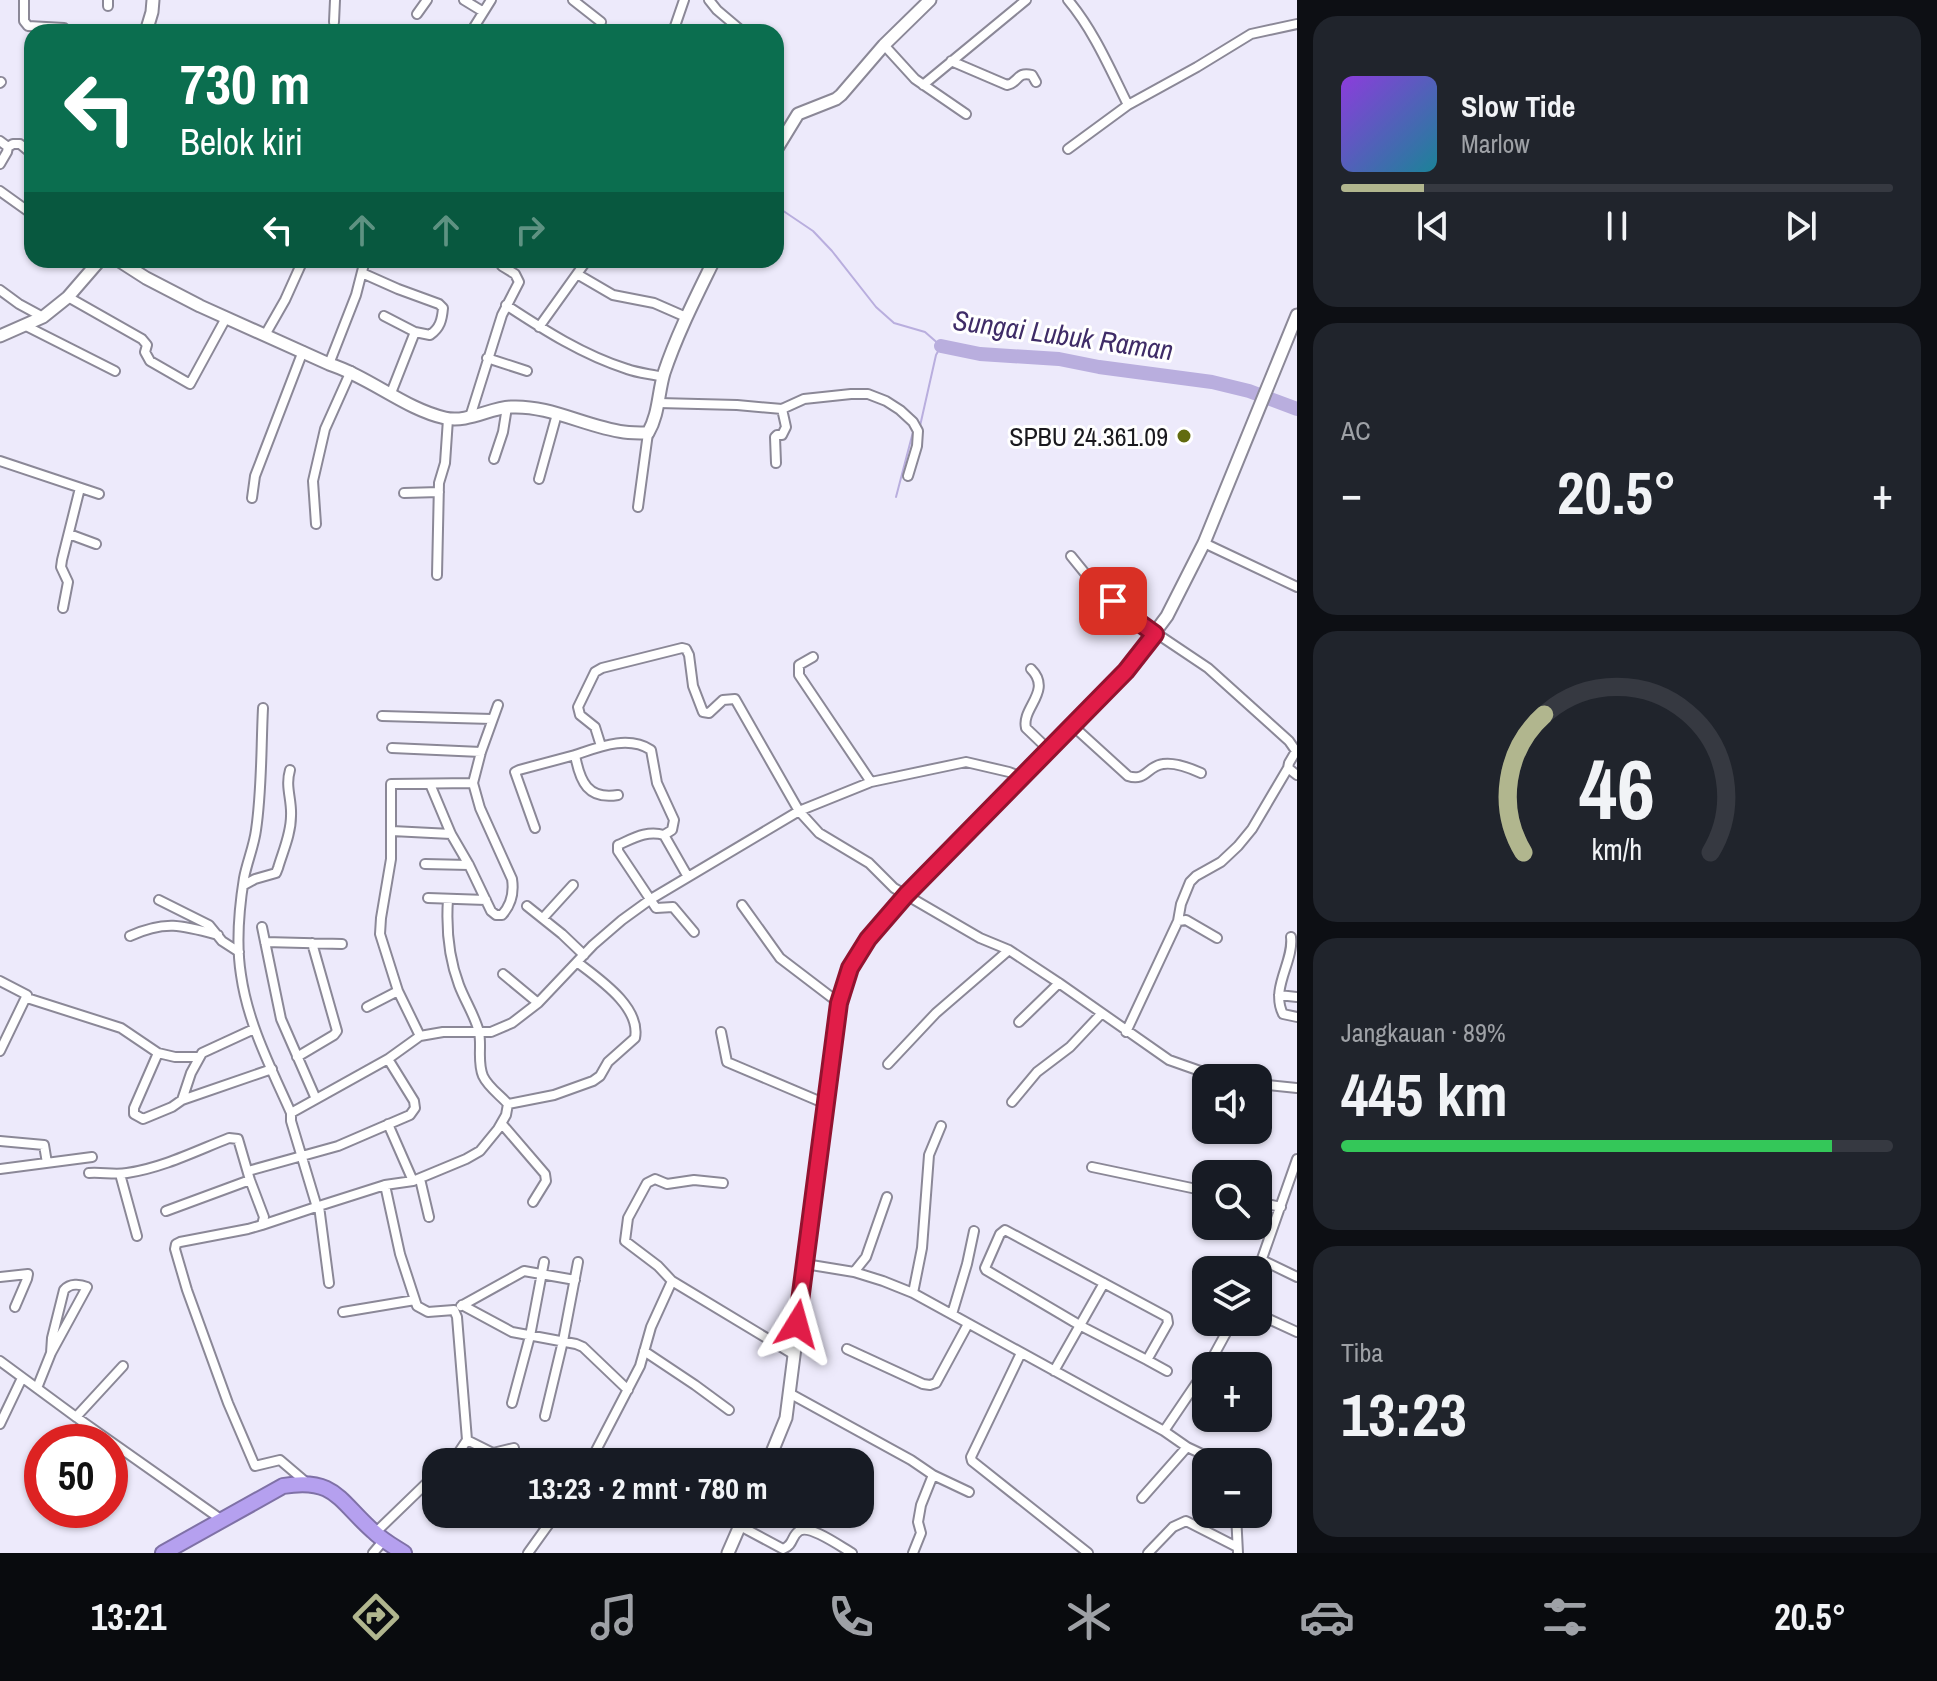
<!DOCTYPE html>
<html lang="id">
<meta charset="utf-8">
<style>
:root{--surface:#171b24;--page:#20242c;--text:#f1f3f6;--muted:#9ea1a6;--line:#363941;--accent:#b1b68e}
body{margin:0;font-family:"Archivo Narrow",sans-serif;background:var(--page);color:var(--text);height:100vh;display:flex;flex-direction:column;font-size:30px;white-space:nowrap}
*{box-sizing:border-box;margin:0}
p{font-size:26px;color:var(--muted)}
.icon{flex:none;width:44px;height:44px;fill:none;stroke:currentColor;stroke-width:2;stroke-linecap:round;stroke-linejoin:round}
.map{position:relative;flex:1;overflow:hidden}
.sheet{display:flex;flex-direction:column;gap:16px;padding:16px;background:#0d0f14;width:640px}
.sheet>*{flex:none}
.banner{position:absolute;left:24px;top:24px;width:760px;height:244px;border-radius:24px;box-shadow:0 2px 6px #0004;background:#0b6e4f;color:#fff;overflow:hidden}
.tools{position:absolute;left:1192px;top:1064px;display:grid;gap:16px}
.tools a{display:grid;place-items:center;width:80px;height:80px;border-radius:16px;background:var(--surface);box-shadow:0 2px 6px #0004;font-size:40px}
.speed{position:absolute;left:24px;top:1424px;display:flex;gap:16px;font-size:40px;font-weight:700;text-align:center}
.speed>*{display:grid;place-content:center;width:104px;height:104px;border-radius:50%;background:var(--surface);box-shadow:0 2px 6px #0004;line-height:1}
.speed .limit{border:12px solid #d22;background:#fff;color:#111}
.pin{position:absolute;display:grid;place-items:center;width:68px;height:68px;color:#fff;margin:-34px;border-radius:16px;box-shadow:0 4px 12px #0006}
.me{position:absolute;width:88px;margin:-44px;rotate:8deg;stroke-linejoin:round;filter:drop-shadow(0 0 6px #0008)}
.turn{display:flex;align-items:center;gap:28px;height:168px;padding:0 24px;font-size:36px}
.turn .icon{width:104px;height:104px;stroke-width:2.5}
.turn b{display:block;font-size:56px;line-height:68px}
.lanes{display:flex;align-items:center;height:76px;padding:0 24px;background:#0003;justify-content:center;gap:40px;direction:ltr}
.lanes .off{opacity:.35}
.big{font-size:60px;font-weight:800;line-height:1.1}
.sheet .tile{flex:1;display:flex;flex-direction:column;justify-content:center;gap:12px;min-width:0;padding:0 28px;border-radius:24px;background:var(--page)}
.sheet .dial{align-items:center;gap:0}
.dial svg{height:208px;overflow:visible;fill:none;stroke:var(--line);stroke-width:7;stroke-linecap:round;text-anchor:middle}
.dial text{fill:var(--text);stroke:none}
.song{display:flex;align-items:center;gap:24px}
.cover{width:96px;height:96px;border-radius:12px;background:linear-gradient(135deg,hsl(270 70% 55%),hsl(190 70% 35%))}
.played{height:8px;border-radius:4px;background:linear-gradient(90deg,var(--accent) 15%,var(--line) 15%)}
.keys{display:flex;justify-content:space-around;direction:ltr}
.heat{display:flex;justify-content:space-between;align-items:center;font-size:44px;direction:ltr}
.charge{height:12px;border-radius:6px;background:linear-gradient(90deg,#34c759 89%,var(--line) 0)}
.trip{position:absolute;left:422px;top:1448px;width:452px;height:80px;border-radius:24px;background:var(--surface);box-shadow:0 2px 6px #0004;font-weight:800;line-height:80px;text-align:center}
.tab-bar{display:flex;height:128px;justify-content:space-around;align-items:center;background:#090b0e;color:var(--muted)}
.tab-bar .icon{width:56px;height:56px}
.tab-bar .active{color:var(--accent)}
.tab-bar b{font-size:36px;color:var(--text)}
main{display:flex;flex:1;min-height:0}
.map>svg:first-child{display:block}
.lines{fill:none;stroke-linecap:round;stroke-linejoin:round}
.stream{stroke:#b9aede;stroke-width:2}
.river{stroke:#b9aede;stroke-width:14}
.street-casing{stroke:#8b8897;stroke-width:12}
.secondary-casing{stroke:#8b8897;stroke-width:15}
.highway-casing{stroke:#7f71a6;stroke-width:18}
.street{stroke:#fff;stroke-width:8}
.secondary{stroke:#fff;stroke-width:11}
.highway{stroke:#b5a0ef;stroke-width:14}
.route-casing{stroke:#92132f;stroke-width:20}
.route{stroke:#e11d48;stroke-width:14}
.poi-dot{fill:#626b10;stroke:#fff;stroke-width:3}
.labels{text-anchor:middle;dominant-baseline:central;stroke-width:6;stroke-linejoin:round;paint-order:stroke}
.poi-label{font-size:26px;fill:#1a191e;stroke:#fff;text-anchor:end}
.water-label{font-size:28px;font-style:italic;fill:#3f2c67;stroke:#fff}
</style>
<main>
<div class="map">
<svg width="1297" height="1553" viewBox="0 0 1297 1553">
<rect width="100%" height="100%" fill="#edeafb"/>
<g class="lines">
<path class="stream" d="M776,206L813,231L832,251L876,307L894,323L925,332L941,346L936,355L920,426
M896,497L913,432"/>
<path class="river" d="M941,346L980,354L1059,359L1099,367L1212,382L1249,391L1297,409"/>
<g class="street-casing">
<path id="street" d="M24,0V21L28,26L64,28
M464,0L482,11
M573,0L601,22
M709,0L717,10L743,32
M1068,0C1094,31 1110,69 1128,105
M108,6V0
M417,14L427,0
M334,22L335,0
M471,32L491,0
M673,32L684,0
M884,45L915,79L966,114
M951,61L1007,85C1019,83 1016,71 1032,75L1036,82
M0,83L1,82
M923,85L1026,0
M0,141L8,147L7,152L0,164
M8,147L13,144H20L32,154
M1068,149L1128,105L1197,67L1251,34L1297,24
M0,191L32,214
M362,273L398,289L439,304L443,308C442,320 440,328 430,335L415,332L384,316
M577,274L613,295L654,303L686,317
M0,290L19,304L43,317
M68,297L142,339L147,345L145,352L150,361L190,384L226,318
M506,305C544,330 583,355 627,369C638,373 651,374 663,377
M24,325L115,371
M539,327L587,260
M265,335L285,300L303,260
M487,358L527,371
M329,364L356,295L365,260
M391,393L415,332
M659,403L737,405L782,409L804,399L851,394H868L886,401L900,410L913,422L918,431L917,446L908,476
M470,417L502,315L519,282L515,274L502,266L503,260
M494,459L503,432L507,407
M0,461L99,494
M776,463L775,437L777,435H782L786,427L782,409
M539,479L557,414
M404,493L439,492
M252,498L255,476L303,351
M638,507L648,433
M316,524L313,481L325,429L351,371
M69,534L96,544
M1204,543L1297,587
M1071,556L1084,572L1126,613L1208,668L1289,741L1296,751L1289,763L1288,768L1297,775
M437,575L439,483L445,463L448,419
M63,608L68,582L61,567L62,560L80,488
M813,657L799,665V675L871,782
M1031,669C1053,691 1021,708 1026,728L1049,750
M263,708C261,748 262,790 256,830C254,846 247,862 244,878C239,909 236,944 241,975C248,1024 271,1068 291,1113
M382,716L492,719
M1073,726L1128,776C1146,782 1147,766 1163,764C1175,762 1190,768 1201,773
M601,746L595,727L580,715L578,707L595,672L602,668L682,648L686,649L689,655L693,686L703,712L709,713L723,700L735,699L799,811L819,833L869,863L894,888L980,938L1009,950L1059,983L1169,1060L1220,1078
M392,748L481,752
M430,784L451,834L469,865L491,911L496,915H502C511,905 514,892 512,879L480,808L473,783L481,752L498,705
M618,795C588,800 580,782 575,755C599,747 628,735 651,750L657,783L674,820L672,830L664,835L688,877
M535,828L515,772L519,770L575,755
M392,831L451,834
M664,835C647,830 634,838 618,845V851L656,908L673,907L694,932
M425,864L469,865
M244,885L255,879L276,873L278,868C283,851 291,834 291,816C292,799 285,787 290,770
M428,898L486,900
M448,899C446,929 448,956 459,985C465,1001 475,1016 479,1032C482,1046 477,1062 483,1076C488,1087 500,1095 508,1104L506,1115L498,1129L480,1151L466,1159L413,1181L385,1185L319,1206L316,1204L291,1121V1113L388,1059L420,1036L443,1032H491L512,1023L538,1003L593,945L622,920L651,899L799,811L871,782L966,762L1009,772L1022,777
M159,900L209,925L222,941L239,952
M742,905L780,958L839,1003
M527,906L562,934L584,955
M543,918L573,885
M1178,921L1181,904L1190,882L1196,876L1221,862L1238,846L1252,829L1288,768
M262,927L281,1019L316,1099
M130,936C165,920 182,925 218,935
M1291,937C1294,962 1270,988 1283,1014L1297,1017
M265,942L342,944
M503,974L538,1003
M0,981L27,995L0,1051
M1279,995L1297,997
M27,998L121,1028L158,1053L175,1057H198
M367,1007L398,991
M1019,1022L1059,983
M721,1032L727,1062L826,1104
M1126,1032L1178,921L1186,920L1217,938
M420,1036L398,991L380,934L381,918L391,859V784L473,783
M158,1053L134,1108V1114L143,1119L172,1107L182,1100L191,1073L202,1053L254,1029
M297,1057L334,1035L337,1031L312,943
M888,1064L936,1013L1009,950
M1258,1084L1297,1088
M182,1100L272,1069
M1012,1102L1037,1072L1070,1047L1101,1014
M508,1104L554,1095L593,1081L600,1076L608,1062L635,1038C641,1007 599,979 577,962
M388,1124L413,1181
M502,1124L545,1174L546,1181L533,1202
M0,1141L44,1145L47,1163
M1092,1167L1206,1191
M0,1169L92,1157
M248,1171L338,1146L410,1115L415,1108L414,1101L388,1059
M89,1173C102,1172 114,1175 127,1173C162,1168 196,1151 229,1138L238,1139L250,1180L264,1217L262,1225L248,1229L180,1242L176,1244L175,1249L187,1290L228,1403L255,1466L280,1460L307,1483
M120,1174L137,1236
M420,1179L429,1217
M723,1183L694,1180L667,1184L655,1179L647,1183L628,1218L625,1241L658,1266L672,1281L793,1354
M385,1185L400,1254L417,1306L428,1312L454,1310L457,1317L467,1440L459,1452L449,1462
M1258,1202L1281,1207
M166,1211L250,1180
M262,1225L319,1206L329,1283
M1005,1230L1167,1317L1168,1323L1147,1360L1081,1326L986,1270L985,1268L1000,1234Z
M1262,1260L1297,1277
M805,1264L854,1272L883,1281L913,1293L1164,1431L1187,1447L1219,1462
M1258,1270L1297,1159
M854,1272L866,1257L887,1197
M0,1277L28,1274L27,1279L15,1307
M913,1293L922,1248L929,1155L941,1126
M462,1305L512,1332L576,1344L583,1347L628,1390
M461,1306L524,1271L575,1280
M343,1312L415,1300
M952,1314L967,1264L974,1231
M1258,1314L1297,1332
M847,1349L923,1384L930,1385L936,1383L968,1324
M644,1351L695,1385L729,1410
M1021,1353L971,1457L972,1461L1088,1553
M1147,1360L1167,1371
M0,1361L76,1417L222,1520
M1208,1366L1232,1322
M1054,1371L1104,1283
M37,1388L51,1353L87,1287C80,1284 70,1283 64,1290L52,1338L51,1353
M789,1393L911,1460L933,1475L969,1492
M512,1403L530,1336L544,1262
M545,1416L563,1341L578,1262
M76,1417L123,1366
M0,1424L22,1378
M1164,1431L1206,1369
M467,1440L493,1453L514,1448
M590,1462L640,1366L651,1327L672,1281
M1142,1498L1187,1447
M1236,1514L1238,1553
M740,1526L783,1549C794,1545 791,1536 799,1531C810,1524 841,1547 852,1553
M375,1533L436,1474
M373,1553L384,1540
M528,1553L556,1514
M913,1553L921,1533L918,1522L921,1505L933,1475
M1148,1553L1173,1527L1186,1521L1237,1547"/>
</g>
<g class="secondary-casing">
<path id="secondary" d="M146,32L152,12L153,0
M776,150L798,114L836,99L841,95L884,45L930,0
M118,260L146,278L200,306L329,364C370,377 405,409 445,418C467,423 490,408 511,407C550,405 586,427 624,432C632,433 640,433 648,433C659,414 658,393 664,373C677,334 696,297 714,260
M0,336L43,317L68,297L100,260
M768,1462L786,1418L839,1003L850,968L868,939L906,895L1126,671L1167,616L1204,543L1297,315
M728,1553L745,1514"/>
</g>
<g class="highway-casing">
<path id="highway" d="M163,1553L283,1486C335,1477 339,1501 373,1531C382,1540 393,1546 404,1553"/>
</g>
<use href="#street" class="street"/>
<use href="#secondary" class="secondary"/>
<use href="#highway" class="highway"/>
</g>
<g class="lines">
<g class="route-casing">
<path id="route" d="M797,1324L839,1003L850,968L868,939L906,895L1126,671L1155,634L1126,613L1113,601"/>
</g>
<use href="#route" class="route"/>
</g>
<circle class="poi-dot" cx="1184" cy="436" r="8"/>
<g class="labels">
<g class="poi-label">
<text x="1168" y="436">SPBU 24.361.09</text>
</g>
<g class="water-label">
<text transform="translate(1063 335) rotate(8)">Sungai Lubuk Raman</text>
</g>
</g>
</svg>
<div class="tools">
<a><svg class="icon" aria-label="sound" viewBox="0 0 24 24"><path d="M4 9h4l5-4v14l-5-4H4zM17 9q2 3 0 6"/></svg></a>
<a><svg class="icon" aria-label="search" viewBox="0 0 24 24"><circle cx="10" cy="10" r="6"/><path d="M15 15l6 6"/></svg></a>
<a><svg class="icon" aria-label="layers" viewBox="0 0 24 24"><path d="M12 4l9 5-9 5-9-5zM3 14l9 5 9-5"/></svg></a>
<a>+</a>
<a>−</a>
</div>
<div class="speed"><div class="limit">50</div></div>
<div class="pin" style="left:1113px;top:601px;background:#d93025"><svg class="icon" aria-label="arrive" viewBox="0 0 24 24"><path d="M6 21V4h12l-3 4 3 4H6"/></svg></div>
<svg class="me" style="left:797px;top:1324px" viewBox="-20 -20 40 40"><path d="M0-17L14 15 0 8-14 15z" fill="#e11d48" stroke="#fff" stroke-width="4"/></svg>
<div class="trip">13:23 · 2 mnt · 780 m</div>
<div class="banner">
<div class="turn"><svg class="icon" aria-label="left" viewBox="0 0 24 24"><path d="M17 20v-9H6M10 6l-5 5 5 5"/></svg><div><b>730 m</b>Belok kiri</div></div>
<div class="lanes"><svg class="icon" aria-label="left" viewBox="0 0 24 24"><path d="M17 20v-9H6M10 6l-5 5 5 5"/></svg><svg class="icon off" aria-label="ahead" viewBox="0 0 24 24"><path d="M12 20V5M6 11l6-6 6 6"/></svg><svg class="icon off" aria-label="ahead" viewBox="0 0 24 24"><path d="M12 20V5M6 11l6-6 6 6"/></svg><svg class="icon off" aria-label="right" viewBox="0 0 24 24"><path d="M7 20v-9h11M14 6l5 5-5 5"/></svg></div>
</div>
</div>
<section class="sheet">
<div class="tile">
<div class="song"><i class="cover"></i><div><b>Slow Tide</b><p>Marlow</p></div></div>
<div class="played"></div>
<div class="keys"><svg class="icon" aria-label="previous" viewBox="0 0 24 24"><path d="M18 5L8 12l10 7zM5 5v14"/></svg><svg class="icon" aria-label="pause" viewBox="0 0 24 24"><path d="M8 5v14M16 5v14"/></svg><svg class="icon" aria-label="next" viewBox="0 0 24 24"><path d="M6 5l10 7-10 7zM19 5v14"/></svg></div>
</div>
<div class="tile"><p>AC</p>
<div class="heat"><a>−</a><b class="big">20.5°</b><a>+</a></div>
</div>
<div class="tile dial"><svg viewBox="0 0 100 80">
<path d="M14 69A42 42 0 1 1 86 69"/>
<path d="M14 69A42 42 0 0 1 22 16" stroke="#b1b68e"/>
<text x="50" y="56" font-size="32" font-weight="700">46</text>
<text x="50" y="72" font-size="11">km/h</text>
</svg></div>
<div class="tile"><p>Jangkauan · 89%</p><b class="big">445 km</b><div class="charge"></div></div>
<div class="tile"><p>Tiba</p><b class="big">13:23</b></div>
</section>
</main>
<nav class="tab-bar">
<b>13:21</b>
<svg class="icon active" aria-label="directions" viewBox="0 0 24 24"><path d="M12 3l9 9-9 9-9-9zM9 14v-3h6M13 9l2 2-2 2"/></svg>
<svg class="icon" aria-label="music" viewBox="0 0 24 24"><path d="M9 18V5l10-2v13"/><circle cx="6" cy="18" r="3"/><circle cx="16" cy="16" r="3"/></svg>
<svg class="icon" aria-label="phone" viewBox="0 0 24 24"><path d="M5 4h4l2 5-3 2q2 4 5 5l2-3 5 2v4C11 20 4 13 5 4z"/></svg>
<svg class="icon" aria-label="climate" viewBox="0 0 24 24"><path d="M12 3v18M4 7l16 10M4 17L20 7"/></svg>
<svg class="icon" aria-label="car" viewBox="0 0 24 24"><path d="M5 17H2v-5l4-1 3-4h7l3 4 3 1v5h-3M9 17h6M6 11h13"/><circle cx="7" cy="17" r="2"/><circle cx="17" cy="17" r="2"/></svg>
<svg class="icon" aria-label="filters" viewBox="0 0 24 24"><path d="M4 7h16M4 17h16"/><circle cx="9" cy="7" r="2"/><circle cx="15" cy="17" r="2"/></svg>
<b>20.5°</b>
</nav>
